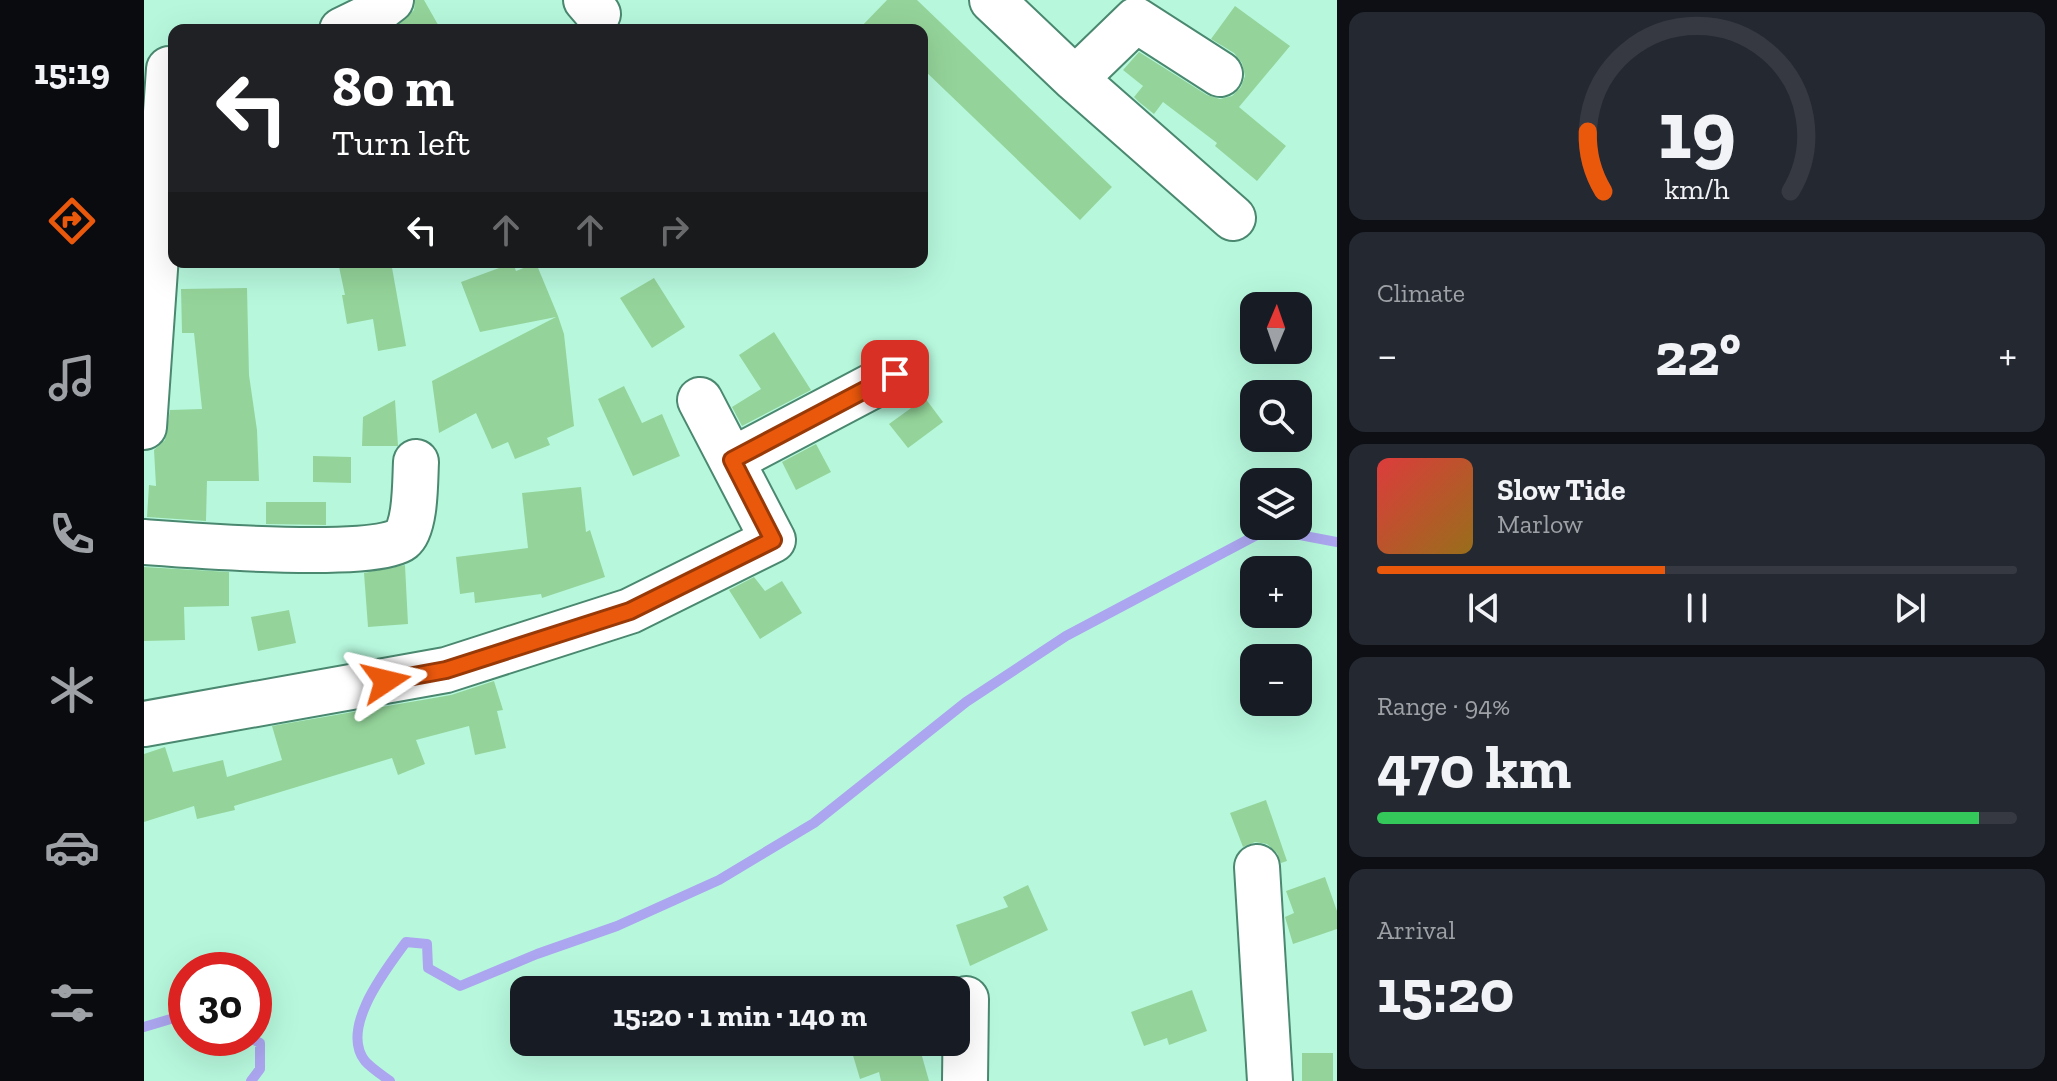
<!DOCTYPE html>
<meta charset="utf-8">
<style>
:root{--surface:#171b24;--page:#242831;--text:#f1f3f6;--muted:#9ea1a6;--line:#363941;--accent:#ea580c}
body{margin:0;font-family:"Zilla Slab",serif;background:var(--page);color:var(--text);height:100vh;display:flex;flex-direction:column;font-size:30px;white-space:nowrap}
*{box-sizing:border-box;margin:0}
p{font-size:26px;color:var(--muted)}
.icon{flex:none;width:44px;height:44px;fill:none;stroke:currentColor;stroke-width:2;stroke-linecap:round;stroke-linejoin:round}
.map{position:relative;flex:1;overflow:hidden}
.drawer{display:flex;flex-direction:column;gap:12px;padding:12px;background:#0d0f14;width:720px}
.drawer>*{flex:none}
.hud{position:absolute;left:24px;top:24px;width:760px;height:244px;border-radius:16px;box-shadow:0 8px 32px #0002;background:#202124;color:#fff;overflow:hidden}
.needle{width:52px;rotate:2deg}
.tools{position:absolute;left:1096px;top:292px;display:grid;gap:16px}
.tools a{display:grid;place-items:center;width:72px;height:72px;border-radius:16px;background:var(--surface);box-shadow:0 8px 32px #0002;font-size:40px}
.speed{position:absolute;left:24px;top:952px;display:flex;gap:16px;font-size:40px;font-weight:700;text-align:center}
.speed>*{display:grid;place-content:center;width:104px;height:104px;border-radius:50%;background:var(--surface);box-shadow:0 8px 32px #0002;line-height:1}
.speed .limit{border:12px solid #d22;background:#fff;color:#111}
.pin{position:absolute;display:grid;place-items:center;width:68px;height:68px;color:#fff;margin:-34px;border-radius:16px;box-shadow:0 4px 12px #0006}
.me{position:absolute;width:88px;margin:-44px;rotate:80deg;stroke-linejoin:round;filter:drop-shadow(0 0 6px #0008)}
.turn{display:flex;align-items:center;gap:28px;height:168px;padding:0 32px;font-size:36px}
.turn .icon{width:104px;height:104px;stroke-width:2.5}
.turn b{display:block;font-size:56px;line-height:68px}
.lanes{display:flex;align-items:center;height:76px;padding:0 32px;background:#0003;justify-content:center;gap:40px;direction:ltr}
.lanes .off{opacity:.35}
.big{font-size:60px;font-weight:700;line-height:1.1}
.drawer .tile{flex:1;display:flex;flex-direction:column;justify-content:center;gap:12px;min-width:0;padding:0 28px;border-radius:16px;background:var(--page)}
.drawer .dial{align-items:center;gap:0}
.dial svg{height:208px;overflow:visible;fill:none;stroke:var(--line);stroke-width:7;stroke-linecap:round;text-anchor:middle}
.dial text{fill:var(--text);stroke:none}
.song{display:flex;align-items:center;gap:24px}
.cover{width:96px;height:96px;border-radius:12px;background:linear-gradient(135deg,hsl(0 70% 55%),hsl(40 70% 35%))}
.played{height:8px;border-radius:4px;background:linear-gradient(90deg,var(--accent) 45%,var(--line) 45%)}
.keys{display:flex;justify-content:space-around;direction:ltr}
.heat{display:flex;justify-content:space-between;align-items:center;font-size:44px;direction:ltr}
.charge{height:12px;border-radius:6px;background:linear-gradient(90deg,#34c759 94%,var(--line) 0)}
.trip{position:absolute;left:366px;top:976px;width:460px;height:80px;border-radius:16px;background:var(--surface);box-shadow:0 8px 32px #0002;font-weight:700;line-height:80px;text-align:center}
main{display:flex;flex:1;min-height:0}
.tab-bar{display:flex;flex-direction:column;width:144px;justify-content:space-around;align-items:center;background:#090b0e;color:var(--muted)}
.tab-bar .icon{width:56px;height:56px}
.tab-bar .selected{color:var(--accent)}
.tab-bar b{font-size:36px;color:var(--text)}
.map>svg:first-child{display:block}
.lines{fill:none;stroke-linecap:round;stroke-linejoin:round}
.stream{stroke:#aba6ef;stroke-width:10}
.building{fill:#94d49a}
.minor-casing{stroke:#4a8870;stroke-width:48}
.minor{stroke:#fff;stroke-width:44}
.route-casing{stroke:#983908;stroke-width:20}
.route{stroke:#ea580c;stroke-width:14}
</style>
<main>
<nav class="tab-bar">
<b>15:19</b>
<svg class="icon selected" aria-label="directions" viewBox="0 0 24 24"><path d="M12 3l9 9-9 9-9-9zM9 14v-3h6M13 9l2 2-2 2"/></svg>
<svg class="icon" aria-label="music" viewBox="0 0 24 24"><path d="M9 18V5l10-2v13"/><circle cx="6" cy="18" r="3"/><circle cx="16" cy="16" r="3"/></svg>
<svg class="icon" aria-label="phone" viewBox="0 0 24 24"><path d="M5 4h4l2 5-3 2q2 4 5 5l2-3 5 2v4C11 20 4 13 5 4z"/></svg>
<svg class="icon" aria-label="climate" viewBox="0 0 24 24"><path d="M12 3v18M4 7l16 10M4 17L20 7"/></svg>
<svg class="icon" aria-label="car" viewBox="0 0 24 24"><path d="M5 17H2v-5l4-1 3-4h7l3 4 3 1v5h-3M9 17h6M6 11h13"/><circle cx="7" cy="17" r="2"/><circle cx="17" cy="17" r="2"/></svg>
<svg class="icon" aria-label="filters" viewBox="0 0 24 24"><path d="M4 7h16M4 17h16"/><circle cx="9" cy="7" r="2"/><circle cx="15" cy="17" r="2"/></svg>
</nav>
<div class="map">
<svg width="1193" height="1081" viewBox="0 0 1193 1081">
<rect width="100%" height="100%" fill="#b7f8dd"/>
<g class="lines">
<path class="stream" d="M0,1027L30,1018L42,1019
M106,1038L116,1043V1069L107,1081
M246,1081C238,1075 227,1068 221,1061C195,1028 243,968 262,942L283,944L284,968L316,986L393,954L473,926L575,880L670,823L822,702L922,636L1124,529L1193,542"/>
</g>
<path class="building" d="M271,0H280L297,30H249L270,10Z
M743,0H773L968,187L936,220L778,68V30H714Z
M1091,6L1146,46L1095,107L1142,146L1113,181L1071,146L1073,143L1019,102L1010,114L995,102L990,97L999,86L979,70L995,52L1063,95L1076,99L1088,96L1097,87L1101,76L1098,63L1090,53L1067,39Z
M194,262H247L262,346L234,351L229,319L203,324L198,295H201Z
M369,263L372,271L392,263L414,316L420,334L430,426L403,438L406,445L371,459L364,442L348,449L332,413L295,433L288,381L412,317L336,332L317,282Z
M510,278L541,327L508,348L476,298Z
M103,288L105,375L113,430L115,481H63L62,521L3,517L5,485L12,486L10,450L21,440L26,410L58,409L50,333H38L37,289Z
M630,332L667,390L598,426L588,407L617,389L595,355Z
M480,386L498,423L518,414L536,456L489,476L454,399Z
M781,398L799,422L764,448L745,424Z
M251,400L254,446H218L219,417Z
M672,444L687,472L652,490L638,462Z
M169,456L207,457V483L169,482Z
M437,487L442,532L446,530L461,577L398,598L397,594L331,603L330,592L316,594L312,557L384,548L378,493Z
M122,502H182V525L122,524Z
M261,565L264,624L224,627L220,573Z
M0,567L85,572V606L40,607L41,640L0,641Z
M610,577L621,591L638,581L658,613L616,639L585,590Z
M145,610L152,643L114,651L107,617Z
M350,681L359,710L353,711L362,748L331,755L325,726L272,740L281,764L254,775L248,758L90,806L91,810L53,819L50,806L0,822V754L21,747L29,772L79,760L83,777L138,760L128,726L307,695Z
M1122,800L1143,861L1137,863L1133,853L1123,844L1111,842L1099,847L1086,813Z
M1181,877L1193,911V929L1149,944L1141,917L1150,913L1142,891Z
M884,885L904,930L826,966L812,925L864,907L859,897Z
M1048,990L1063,1031L1025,1045L1023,1038L1000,1046L987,1012Z
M744,1042H774L785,1081H737L735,1072L716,1079L708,1052Z
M1158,1053H1189V1081H1158Z"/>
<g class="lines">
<g class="minor-casing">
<path id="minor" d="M442,0L454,14
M848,0L931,79L1089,218
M198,30L225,17L247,0
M931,79L992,20L1076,74
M0,427L25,69
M588,460L751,374
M0,542C41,545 232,560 258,539C272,528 271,480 272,462
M0,724L302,670L486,611L629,540L556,400
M1113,867L1126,1081
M821,1081L822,999"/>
</g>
<use href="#minor" class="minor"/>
</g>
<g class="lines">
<g class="route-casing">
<path id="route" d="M242,681L302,670L486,611L629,540L588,460L751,374"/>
</g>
<use href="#route" class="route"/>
</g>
</svg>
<div class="tools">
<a><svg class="needle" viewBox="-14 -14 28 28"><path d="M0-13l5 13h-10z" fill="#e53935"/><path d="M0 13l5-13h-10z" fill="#9ea1a6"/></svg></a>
<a><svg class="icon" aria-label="search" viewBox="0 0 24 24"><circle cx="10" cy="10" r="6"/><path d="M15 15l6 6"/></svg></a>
<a><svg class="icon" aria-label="layers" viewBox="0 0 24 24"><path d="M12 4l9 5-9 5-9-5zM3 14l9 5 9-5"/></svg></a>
<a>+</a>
<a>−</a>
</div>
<div class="speed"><div class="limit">30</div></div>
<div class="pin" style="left:751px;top:374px;background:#d93025"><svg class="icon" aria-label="arrive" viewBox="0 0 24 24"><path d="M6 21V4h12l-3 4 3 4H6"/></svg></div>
<svg class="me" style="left:242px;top:681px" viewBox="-20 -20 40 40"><path d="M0-17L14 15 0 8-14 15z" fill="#ea580c" stroke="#fff" stroke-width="4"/></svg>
<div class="trip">15:20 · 1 min · 140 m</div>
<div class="hud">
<div class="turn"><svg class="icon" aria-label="left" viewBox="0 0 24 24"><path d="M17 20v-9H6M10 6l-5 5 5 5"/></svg><div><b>80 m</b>Turn left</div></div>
<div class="lanes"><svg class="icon" aria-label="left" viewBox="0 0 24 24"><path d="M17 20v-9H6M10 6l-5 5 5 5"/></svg><svg class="icon off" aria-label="ahead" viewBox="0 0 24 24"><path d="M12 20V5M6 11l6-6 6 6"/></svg><svg class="icon off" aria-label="ahead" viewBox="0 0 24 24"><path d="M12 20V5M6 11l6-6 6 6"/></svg><svg class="icon off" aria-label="right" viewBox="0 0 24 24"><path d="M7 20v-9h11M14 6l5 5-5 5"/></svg></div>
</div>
</div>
<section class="drawer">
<div class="tile dial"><svg viewBox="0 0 100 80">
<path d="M14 69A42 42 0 1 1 86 69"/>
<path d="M14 69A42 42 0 0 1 8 46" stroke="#ea580c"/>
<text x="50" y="56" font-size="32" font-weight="700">19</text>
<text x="50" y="72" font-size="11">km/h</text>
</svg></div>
<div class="tile"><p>Climate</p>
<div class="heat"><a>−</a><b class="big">22°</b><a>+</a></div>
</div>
<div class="tile">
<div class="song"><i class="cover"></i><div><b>Slow Tide</b><p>Marlow</p></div></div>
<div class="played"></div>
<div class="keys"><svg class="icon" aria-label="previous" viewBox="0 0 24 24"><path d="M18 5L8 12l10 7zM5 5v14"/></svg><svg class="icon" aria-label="pause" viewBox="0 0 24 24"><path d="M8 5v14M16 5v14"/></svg><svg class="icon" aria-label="next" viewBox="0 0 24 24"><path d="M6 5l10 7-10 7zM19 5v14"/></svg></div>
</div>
<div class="tile"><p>Range · 94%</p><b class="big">470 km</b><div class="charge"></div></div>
<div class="tile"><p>Arrival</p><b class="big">15:20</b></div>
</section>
</main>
